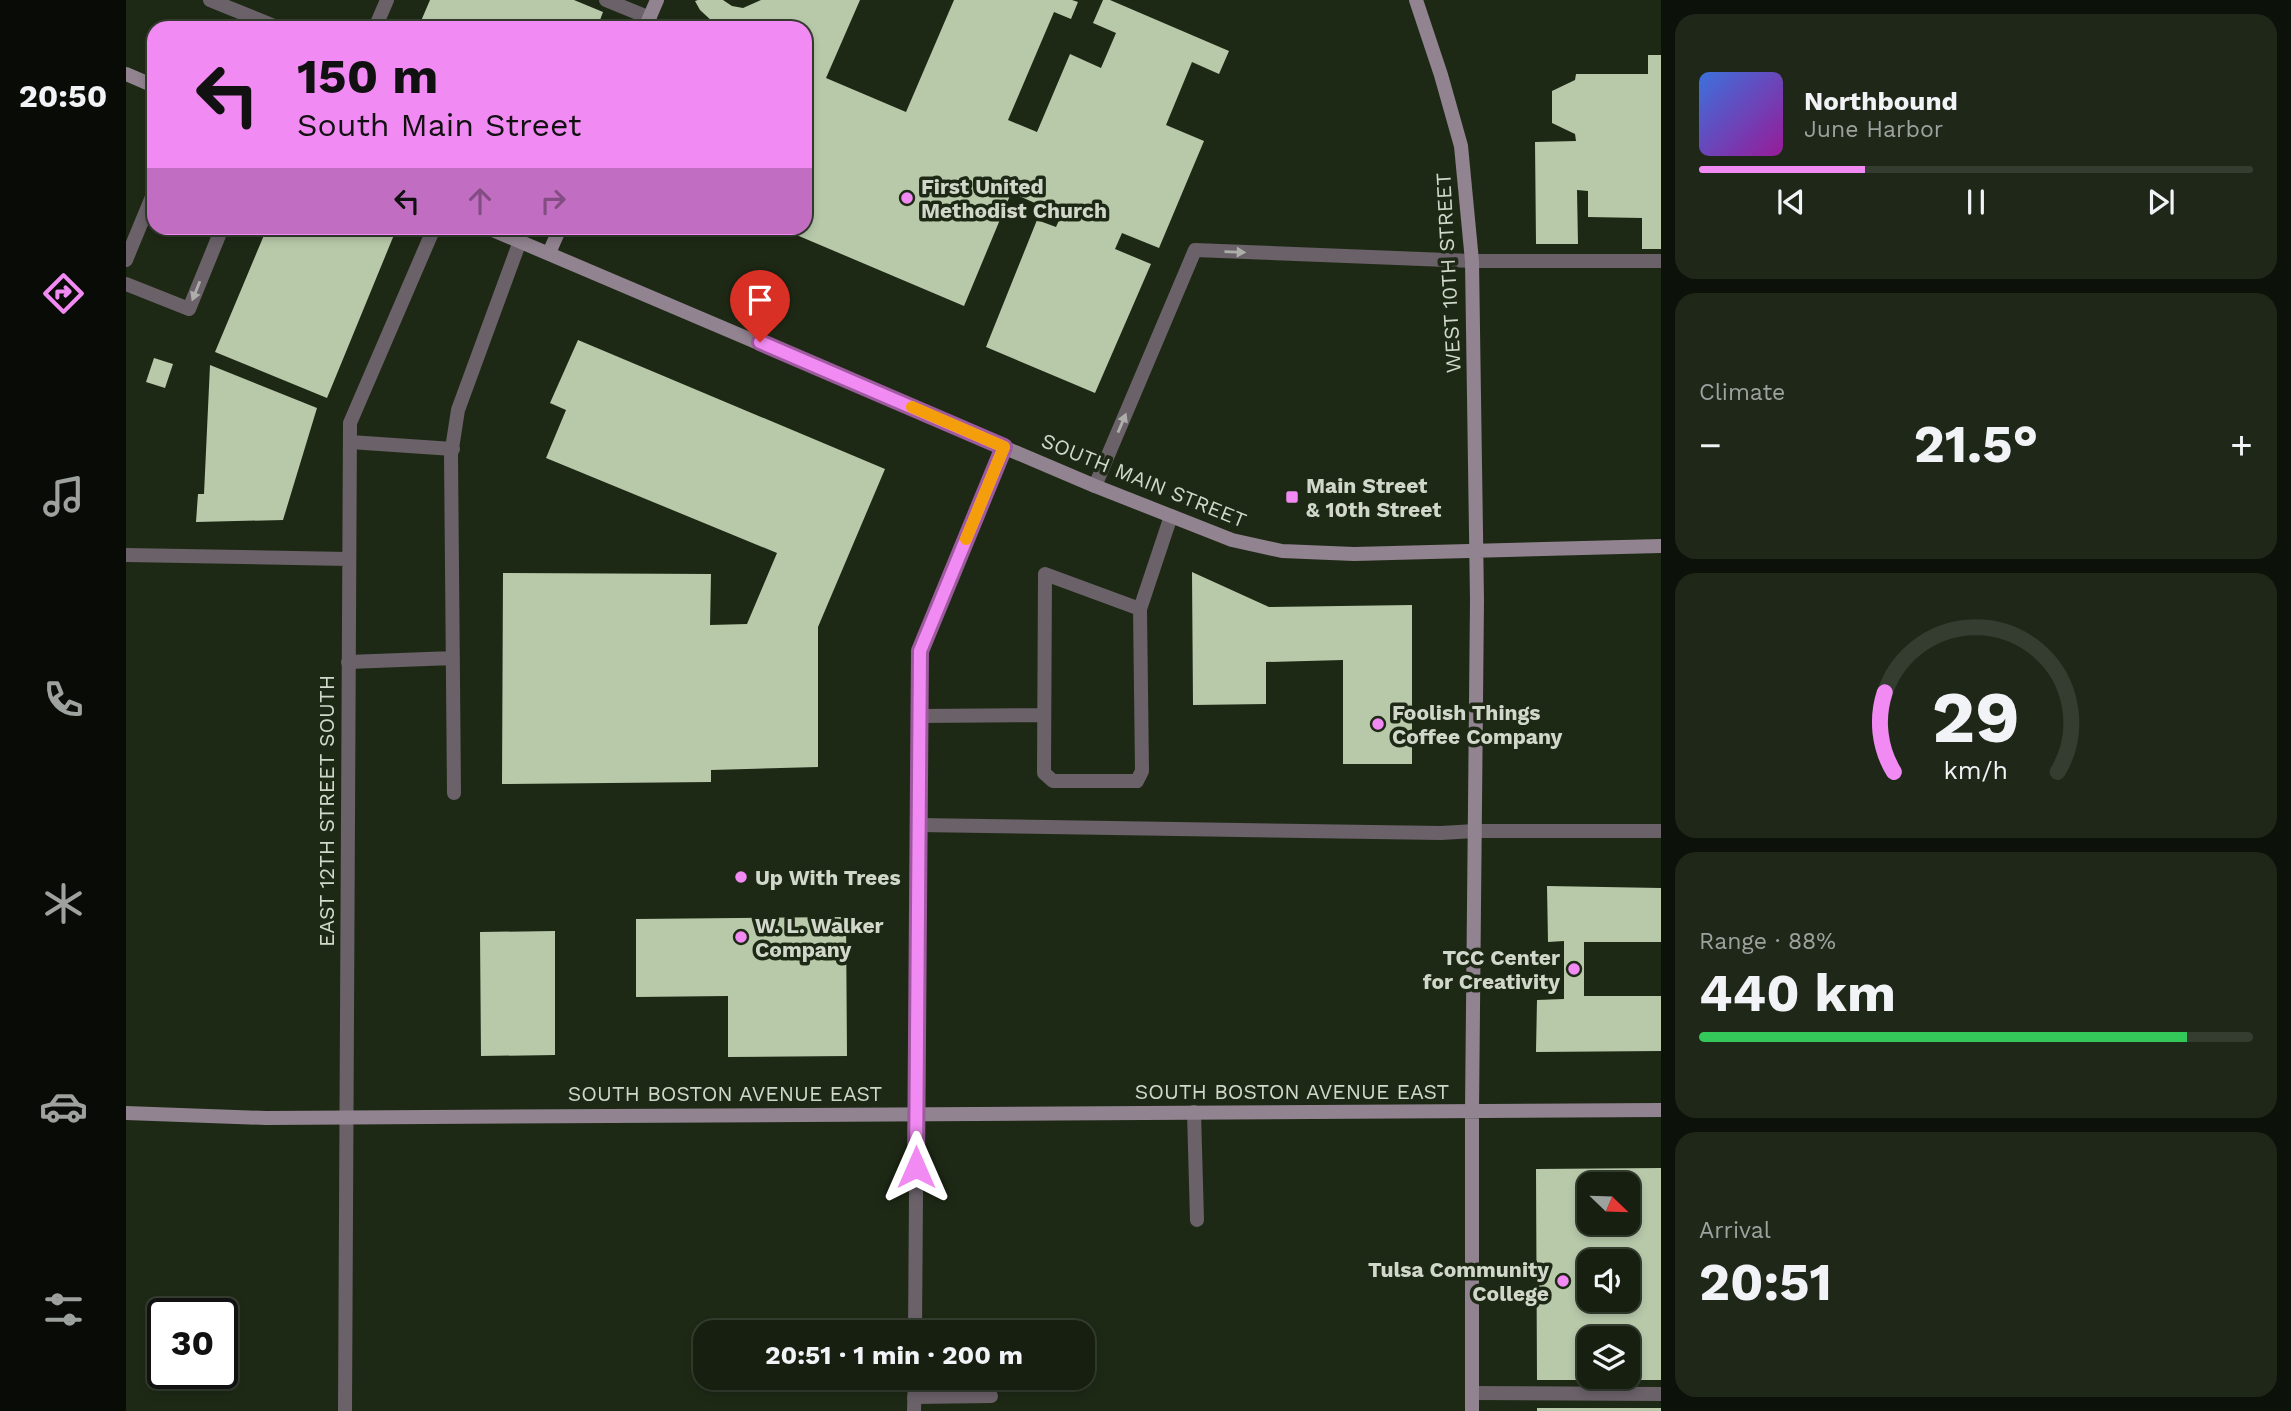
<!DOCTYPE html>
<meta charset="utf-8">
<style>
:root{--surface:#161f10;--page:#1f2719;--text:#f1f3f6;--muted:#9ea29f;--line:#353d30;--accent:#f28af3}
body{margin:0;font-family:"Work Sans",sans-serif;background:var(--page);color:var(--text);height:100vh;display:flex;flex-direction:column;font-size:26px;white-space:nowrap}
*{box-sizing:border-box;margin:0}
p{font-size:23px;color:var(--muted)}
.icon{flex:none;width:38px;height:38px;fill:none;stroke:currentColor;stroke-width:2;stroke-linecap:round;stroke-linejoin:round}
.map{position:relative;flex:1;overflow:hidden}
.panel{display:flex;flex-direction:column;gap:14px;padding:14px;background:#0c1109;width:630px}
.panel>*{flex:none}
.top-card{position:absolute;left:21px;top:21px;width:665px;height:214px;border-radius:21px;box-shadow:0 4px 10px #0003,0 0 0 2px var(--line);background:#f28af3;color:#111;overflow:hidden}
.needle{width:46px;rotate:113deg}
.controls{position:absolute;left:1451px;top:1172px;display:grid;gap:14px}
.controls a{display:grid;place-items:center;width:63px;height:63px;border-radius:14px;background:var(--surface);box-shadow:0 4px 10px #0003,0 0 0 2px var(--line);font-size:35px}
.speed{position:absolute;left:21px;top:1298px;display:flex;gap:14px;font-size:35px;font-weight:700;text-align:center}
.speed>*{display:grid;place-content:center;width:91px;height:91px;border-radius:50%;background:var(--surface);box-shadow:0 4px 10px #0003,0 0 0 2px var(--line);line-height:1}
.speed .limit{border:4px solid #111;border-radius:10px;background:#fff;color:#111}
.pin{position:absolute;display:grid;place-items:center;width:60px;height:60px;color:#fff;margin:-72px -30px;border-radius:50% 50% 50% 0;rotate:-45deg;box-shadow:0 0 7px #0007}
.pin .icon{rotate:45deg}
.me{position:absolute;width:77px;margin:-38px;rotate:0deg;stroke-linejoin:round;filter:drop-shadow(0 0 5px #0008)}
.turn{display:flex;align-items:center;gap:24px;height:147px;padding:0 35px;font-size:32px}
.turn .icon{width:91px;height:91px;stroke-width:2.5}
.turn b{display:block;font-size:49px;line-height:60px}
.lanes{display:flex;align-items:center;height:66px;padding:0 35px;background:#0003;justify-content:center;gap:35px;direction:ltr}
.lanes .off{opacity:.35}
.big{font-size:52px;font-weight:700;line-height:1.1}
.panel .card{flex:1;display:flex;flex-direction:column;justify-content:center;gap:10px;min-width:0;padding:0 24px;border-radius:21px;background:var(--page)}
.panel .dial{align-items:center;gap:0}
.dial svg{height:182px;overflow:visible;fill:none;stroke:var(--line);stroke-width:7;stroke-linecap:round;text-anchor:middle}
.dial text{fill:var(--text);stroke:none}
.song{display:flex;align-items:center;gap:21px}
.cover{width:84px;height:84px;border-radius:10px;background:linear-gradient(135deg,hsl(220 70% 55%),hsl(300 70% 35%))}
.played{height:7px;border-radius:4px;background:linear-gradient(90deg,var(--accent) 30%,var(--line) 30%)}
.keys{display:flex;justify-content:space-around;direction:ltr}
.heat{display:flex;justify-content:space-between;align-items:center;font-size:38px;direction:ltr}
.charge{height:10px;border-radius:5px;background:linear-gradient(90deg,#34c759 88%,var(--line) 0)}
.trip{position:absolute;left:567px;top:1320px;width:402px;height:70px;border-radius:21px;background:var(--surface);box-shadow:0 4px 10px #0003,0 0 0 2px var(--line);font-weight:700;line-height:70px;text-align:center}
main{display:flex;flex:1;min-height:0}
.menu{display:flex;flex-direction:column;width:126px;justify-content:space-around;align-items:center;background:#090c06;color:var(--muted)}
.menu .icon{width:49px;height:49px}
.menu .active{color:var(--accent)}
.menu b{font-size:32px;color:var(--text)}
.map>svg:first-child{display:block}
.building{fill:#b8c9aa;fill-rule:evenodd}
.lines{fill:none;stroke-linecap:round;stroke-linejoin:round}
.lane{stroke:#6a6169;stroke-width:14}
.street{stroke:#6a6169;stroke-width:14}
.secondary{stroke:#918390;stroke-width:14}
.oneway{fill:#adaea9}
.route-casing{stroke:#9d5a9e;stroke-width:18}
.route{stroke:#f28af3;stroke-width:12}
.slow{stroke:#f59e0b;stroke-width:12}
.poi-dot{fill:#f28af3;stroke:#1e2915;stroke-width:2.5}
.labels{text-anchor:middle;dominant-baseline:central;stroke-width:7;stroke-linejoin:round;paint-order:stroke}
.poi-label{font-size:21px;font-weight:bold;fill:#d1d8cb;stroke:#1e2915;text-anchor:start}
.street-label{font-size:21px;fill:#d1d8cb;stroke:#1e2915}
</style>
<main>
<nav class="menu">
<b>20:50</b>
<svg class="icon active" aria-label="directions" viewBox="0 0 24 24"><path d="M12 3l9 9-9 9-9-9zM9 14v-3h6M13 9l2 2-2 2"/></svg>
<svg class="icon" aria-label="music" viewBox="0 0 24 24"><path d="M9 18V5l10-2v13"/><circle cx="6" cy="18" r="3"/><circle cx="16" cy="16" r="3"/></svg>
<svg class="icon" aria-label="phone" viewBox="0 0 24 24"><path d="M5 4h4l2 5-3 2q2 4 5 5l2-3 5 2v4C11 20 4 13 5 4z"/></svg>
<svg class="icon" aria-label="climate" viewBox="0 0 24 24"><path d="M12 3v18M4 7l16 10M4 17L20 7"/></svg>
<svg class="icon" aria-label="car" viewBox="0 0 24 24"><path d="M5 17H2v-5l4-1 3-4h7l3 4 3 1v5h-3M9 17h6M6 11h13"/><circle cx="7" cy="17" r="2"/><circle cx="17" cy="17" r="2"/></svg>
<svg class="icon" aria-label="filters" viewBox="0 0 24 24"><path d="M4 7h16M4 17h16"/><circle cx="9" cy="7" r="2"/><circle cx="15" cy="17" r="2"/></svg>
</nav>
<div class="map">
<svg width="1535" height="1411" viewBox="0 0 1535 1411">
<rect width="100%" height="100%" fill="#1e2915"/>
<path class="building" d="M304,0H448L477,12L471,28H292Z
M572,0H597L606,6L617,8L635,0H734L700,78L780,112L828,0H946L952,2L945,19L928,12L882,120L911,132L944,54L975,68L990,33L967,23L977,0H984L1103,51L1093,74L1066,62L1040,125L1078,141L1033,248L996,233L989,249L1025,264L969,393L860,347L911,220L930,227L939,207L921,200L918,207L893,196L896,190L888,186L838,306L654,228H679V28H585L587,22L574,10L569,1Z
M1522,55H1535V249H1516V218L1462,217V191L1451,190L1452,244H1410L1409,142L1450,141L1449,134L1426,123V91L1449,80L1450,74H1522Z
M141,228H264L270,230L201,398L89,352Z
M452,340L759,469L692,627V767L585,770V782L376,784L377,573L585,574L584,625L621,624L651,553L420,458L440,410L424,403Z
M28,358L47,364L39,388L20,382Z
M84,365L191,408L157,520L70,522L72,494H78Z
M1066,572L1143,607L1286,605V764H1217V660L1140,662V704L1067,705Z
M1421,886L1535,888V942H1458V996H1535V1051L1410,1052L1411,1000L1438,999V941L1422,942Z
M720,917L721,1056L602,1057V996L510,997V919Z
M429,931V1055L355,1056L354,932Z
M1535,1168V1380H1411L1410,1169ZM1463,1185H1502V1223H1463ZM1463,1262H1502V1300H1463ZM1463,1339H1502V1377H1463Z
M1411,1408H1535V1411H1411Z"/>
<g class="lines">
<path class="lane" d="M84,0L153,28
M480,0L524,18
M249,28L261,0
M0,260L28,192
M0,284L63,309L96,228
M224,442L327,449
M969,486L1069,250L1346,261H1535
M1014,609L919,574L918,773L927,781H1011L1016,771L1014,609L1045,516
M222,662L327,658
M794,716L918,715
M328,793L325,455L332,410L394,241
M792,825L1315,833L1349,831H1535
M1068,1112L1071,1220
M1346,1393L1535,1394
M788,1397L865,1396"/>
<path class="street" d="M0,555L222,559
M789,1332L794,651L878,447
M219,1411L224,423L308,228
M788,1411L789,1377"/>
<path class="secondary" d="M1290,0L1315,75L1335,146L1346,261L1351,600L1346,1111V1411
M519,28L531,0
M0,74L28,86
M362,228L969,486L1106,540L1156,551L1228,554L1535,546
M423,253L434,228
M0,1113L140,1118L1535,1110"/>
</g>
<defs><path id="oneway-solid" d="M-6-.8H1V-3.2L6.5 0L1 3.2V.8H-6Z" transform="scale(1.75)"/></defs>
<g class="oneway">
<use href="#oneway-solid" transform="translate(1109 252) rotate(2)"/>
<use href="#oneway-solid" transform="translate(70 291) rotate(112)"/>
<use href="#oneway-solid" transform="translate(996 423) rotate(-67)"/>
</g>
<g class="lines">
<g class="route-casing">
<path id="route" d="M634,342L878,447L794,651L790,1167"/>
</g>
<use href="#route" class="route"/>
<path class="slow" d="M786,407L878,447L840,539"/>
</g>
<g class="poi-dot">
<circle cx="781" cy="198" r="7"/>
<rect x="1159" y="490" width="14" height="14" rx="3.5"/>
<circle cx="1252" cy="724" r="7"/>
<circle cx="615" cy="877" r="7"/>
<circle cx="615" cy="937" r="7"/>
<circle cx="1448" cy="969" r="7"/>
<circle cx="1437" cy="1281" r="7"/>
</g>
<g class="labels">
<g class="poi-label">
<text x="795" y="186">First United<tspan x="795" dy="24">Methodist Church</tspan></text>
<text x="1180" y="485">Main Street<tspan x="1180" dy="24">&amp; 10th Street</tspan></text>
<text x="1266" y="712">Foolish Things<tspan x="1266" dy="24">Coffee Company</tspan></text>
<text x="629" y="877">Up With Trees</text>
<text x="629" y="925">W. L. Walker<tspan x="629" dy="24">Company</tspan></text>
<text x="1434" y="957" text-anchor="end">TCC Center<tspan x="1434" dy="24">for Creativity</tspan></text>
<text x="1423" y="1269" text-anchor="end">Tulsa Community<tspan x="1423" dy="24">College</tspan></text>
</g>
<g class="street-label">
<text transform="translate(1322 273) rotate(-93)">WEST 10TH STREET</text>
<text transform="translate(1018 480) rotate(22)">SOUTH MAIN STREET</text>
<text transform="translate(200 811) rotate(-90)">EAST 12TH STREET SOUTH</text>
<text x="1166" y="1091">SOUTH BOSTON AVENUE EAST</text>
<text x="599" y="1093">SOUTH BOSTON AVENUE EAST</text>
</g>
</g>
</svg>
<div class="controls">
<a><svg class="needle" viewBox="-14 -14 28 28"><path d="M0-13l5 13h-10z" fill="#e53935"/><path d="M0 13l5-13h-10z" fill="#9ea29f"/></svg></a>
<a><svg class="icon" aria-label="sound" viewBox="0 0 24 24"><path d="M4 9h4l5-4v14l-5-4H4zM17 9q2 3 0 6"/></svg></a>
<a><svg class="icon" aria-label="layers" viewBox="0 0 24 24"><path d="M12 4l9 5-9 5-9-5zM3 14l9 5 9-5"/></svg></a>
</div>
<div class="speed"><div class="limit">30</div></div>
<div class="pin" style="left:634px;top:342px;background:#d93025"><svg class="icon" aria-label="arrive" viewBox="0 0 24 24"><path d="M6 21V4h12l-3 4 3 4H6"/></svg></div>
<svg class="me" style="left:790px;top:1167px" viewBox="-20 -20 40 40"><path d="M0-17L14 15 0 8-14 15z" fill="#f28af3" stroke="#fff" stroke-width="4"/></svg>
<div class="trip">20:51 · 1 min · 200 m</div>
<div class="top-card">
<div class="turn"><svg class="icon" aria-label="left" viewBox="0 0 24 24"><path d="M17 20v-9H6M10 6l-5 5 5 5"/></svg><div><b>150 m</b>South Main Street</div></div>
<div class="lanes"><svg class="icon" aria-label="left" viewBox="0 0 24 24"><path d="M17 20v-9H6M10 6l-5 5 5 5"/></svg><svg class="icon off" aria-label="ahead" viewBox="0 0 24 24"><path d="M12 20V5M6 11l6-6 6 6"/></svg><svg class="icon off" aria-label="right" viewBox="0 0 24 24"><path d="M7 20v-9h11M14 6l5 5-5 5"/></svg></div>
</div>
</div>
<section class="panel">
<div class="card">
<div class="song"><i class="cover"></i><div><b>Northbound</b><p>June Harbor</p></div></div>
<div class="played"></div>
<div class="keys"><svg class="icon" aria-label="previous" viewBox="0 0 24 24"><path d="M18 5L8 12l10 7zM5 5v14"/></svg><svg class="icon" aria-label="pause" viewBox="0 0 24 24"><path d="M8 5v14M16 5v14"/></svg><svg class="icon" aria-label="next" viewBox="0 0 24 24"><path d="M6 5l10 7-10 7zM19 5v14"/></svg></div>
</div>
<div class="card"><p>Climate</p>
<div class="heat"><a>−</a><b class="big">21.5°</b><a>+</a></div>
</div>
<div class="card dial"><svg viewBox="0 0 100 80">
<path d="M14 69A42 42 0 1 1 86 69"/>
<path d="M14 69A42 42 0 0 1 10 34" stroke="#f28af3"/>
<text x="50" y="56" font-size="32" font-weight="700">29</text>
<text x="50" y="72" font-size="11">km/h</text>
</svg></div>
<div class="card"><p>Range · 88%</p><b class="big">440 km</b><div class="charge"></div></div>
<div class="card"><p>Arrival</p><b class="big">20:51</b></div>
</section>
</main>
